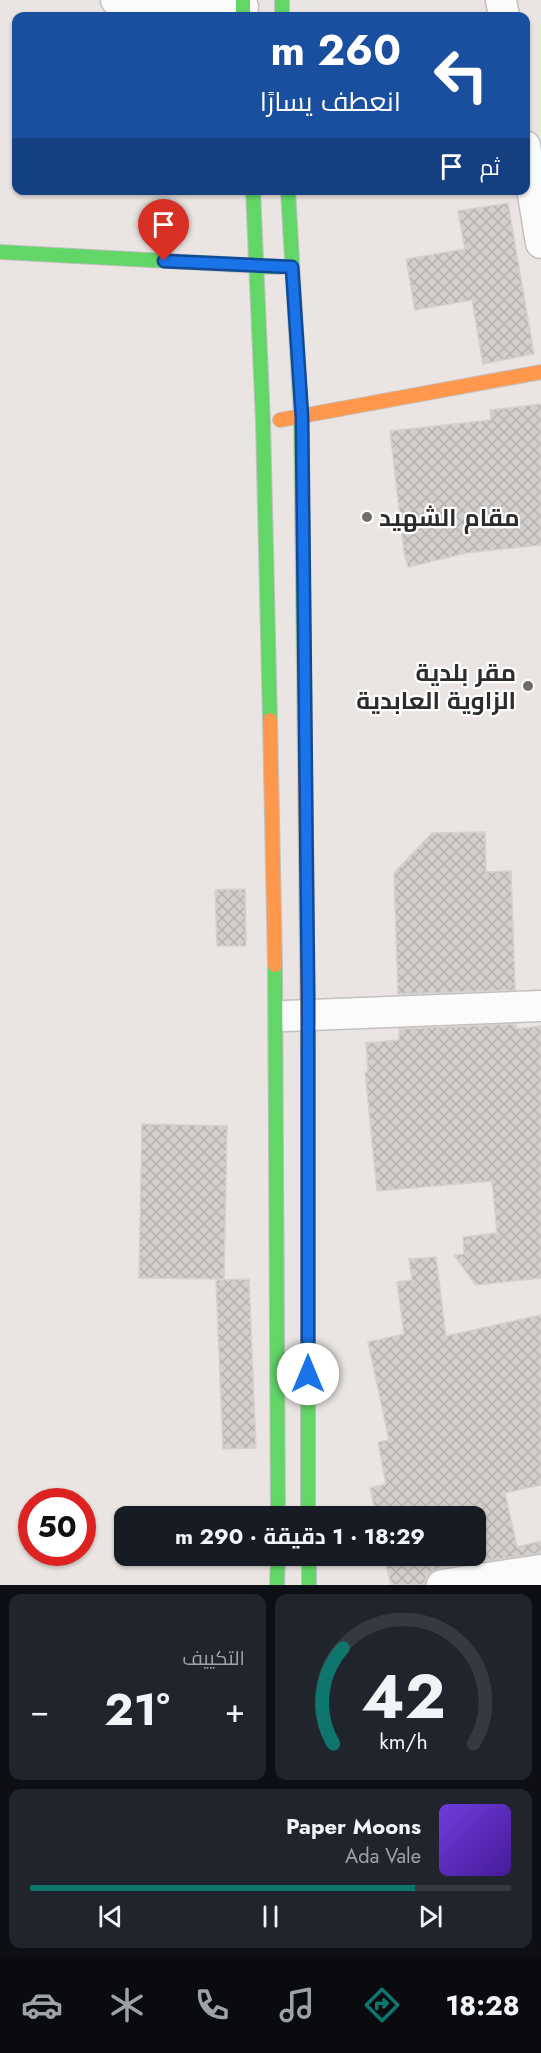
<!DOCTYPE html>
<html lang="ar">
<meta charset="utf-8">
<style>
:root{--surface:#171b24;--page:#20242c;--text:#f1f3f6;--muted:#9ea1a6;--line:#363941;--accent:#0f766e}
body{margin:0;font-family:Jost,Cairo,sans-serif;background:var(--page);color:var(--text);direction:rtl;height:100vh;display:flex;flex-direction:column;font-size:22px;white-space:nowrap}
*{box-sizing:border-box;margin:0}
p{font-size:20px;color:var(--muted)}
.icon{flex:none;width:33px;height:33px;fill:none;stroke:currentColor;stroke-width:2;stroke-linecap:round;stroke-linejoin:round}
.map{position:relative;height:1585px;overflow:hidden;direction:ltr}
.panel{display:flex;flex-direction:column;gap:9px;padding:9px;background:#0d0f14;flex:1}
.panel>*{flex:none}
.banner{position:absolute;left:12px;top:12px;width:518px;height:183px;border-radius:12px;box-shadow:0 2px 4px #0004;direction:rtl;background:#1a4fa0;color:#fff;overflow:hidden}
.speed{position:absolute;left:18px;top:1488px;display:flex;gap:12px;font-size:30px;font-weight:700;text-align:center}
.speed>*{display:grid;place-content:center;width:78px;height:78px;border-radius:50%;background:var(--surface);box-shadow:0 2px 4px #0004;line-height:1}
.speed .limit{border:9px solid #d22;background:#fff;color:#111}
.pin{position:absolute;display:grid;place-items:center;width:51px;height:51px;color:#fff;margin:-62px -26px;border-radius:50% 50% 50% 0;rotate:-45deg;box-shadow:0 0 6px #0007}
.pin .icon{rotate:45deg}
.me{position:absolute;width:66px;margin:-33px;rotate:0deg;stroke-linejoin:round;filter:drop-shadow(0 0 4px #0008)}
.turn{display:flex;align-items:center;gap:21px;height:126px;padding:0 30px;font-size:27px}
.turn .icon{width:78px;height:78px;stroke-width:2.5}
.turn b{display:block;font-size:42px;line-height:51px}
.then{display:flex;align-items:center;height:57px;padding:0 30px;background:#0003;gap:12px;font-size:22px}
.big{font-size:45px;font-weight:700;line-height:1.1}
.panel .widget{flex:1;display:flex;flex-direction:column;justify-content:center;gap:9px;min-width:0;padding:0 21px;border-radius:12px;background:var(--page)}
.panel .dial{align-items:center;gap:0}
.dial svg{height:156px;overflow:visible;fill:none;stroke:var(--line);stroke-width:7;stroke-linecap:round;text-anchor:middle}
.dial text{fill:var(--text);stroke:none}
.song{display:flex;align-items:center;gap:18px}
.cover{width:72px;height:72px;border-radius:9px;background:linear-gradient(135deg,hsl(260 70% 55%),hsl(260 70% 35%))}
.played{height:6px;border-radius:3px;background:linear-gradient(90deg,var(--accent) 80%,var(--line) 80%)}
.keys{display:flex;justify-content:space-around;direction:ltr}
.heat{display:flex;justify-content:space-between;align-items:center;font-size:33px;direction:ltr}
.panel .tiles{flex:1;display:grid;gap:9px;grid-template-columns:1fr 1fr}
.widget:last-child{grid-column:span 2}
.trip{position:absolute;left:114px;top:1506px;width:372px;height:60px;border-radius:12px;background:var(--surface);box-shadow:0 2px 4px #0004;font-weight:700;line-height:60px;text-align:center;direction:rtl}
.tab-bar{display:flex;height:96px;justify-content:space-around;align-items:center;background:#090b0e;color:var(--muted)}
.tab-bar .icon{width:42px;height:42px}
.tab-bar .selected{color:var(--accent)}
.tab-bar b{font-size:27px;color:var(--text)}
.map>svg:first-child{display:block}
.building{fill:url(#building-cross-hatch);stroke:#d5d1ce;stroke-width:1.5}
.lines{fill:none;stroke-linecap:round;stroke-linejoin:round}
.street-casing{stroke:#c2c1c1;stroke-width:33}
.fast-casing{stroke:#c2c1c1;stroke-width:16}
.slow-casing{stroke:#c2c1c1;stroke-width:16}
.jam-casing{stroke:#c2c1c1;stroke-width:16}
.street{stroke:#fcfbfb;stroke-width:30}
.fast{stroke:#63d668;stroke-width:14}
.slow{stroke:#ff974d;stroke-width:14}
.jam{stroke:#b3261e;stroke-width:14}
.route-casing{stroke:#114b97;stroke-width:15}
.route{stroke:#1a73e8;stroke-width:10}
.poi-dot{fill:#6e6d6c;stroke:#fff;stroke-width:2}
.labels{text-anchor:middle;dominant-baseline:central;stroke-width:4.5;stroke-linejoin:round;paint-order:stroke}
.poi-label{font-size:24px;font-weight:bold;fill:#2c2c2c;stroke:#fff;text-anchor:start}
</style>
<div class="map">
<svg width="541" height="1585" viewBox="0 0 541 1585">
<defs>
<pattern id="building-cross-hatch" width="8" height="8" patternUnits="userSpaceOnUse" patternTransform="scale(1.5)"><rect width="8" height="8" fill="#d1cecb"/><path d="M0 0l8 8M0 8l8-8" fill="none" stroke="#b4b1ae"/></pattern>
</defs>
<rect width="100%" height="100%" fill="#eae5e2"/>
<path class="building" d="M508,203L534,354L483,364L472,300L415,310L406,259L465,249L458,211Z
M541,404V545L466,553L408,567L404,552L390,431L491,420L490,410Z
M485,832L486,872L511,871L515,990L398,994L394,873L432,833Z
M245,889L246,946H217L215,890Z
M516,1024V1029L541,1026V1278L476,1285L454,1255L464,1254L463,1237L497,1233L492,1181L377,1191L365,1072H368L366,1043L399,1040V1029Z
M142,1124L227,1126L224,1279L139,1278Z
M436,1257L446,1336L541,1315V1485L505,1493L517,1547L541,1541V1553L439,1568L431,1572L426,1578L425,1585H391L384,1556H476V1516H376L370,1488L386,1484L378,1442L389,1440L368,1342L404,1334L397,1282L412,1280L409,1259Z
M249,1279L256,1448L223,1449L216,1280Z"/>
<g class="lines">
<g class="street-casing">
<path id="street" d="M116,0L243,7
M501,0L504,16
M525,146L541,243
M285,1016L541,1006
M442,1585L541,1570"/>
</g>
<g class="fast-casing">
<path id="fast" d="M243,0V16
M282,0V16
M253,190L263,422L270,720
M288,190L301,417L304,670
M0,252L278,267
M275,965L278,1516
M308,1292V1516
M309,1556V1585
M277,1585L278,1556"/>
</g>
<g class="slow-casing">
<path id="slow" d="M280,420L541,372
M304,670L308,1051
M270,720L275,965"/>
</g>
<g class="jam-casing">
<path id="jam" d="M308,1051V1292"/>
</g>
<use href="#street" class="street"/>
<use href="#fast" class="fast"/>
<use href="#slow" class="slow"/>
<use href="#jam" class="jam"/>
</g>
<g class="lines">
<g class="route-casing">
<path id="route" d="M164,261L292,267L302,417L308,992V1374"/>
</g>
<use href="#route" class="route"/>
</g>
<g class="poi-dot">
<circle cx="367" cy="517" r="6"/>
<circle cx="528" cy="686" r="6"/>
</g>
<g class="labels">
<g class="poi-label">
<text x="379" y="517">مقام الشهيد</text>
<text x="516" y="672" text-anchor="end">مقر بلدية<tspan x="516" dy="28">الزاوية العابدية</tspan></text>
</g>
</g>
</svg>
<div class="speed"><div class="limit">50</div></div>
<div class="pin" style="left:164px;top:261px;background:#d93025"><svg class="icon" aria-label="arrive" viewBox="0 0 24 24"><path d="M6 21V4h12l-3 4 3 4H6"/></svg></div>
<svg class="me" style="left:308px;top:1374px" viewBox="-20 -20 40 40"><circle r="19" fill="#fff"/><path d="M0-13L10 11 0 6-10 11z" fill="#1a73e8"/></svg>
<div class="trip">18:29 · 1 دقيقة · 290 m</div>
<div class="banner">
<div class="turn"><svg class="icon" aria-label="left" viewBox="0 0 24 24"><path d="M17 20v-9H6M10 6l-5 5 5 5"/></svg><div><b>260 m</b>انعطف يسارًا</div></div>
<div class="then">ثم<svg class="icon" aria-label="arrive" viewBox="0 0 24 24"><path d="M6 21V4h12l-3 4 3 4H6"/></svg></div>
</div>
</div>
<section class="panel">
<div class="tiles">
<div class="widget dial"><svg viewBox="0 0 100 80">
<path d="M14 69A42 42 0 1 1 86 69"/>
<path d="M14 69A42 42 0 0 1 19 20" stroke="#0f766e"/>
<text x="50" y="56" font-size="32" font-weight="700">42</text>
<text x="50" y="72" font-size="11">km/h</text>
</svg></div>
<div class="widget"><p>التكييف</p>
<div class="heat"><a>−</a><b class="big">21°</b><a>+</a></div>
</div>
<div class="widget">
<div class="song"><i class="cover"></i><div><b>Paper Moons</b><p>Ada Vale</p></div></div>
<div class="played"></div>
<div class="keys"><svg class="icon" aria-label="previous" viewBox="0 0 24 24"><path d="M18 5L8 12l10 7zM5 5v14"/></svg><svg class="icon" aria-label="pause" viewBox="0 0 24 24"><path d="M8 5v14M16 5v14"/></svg><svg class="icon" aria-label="next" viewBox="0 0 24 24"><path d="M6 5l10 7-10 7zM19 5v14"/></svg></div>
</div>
</div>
</section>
<nav class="tab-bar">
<b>18:28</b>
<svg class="icon selected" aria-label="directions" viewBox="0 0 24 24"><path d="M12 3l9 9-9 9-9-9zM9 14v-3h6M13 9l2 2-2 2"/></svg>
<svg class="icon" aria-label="music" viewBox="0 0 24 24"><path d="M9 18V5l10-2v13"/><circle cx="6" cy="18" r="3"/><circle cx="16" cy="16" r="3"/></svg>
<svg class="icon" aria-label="phone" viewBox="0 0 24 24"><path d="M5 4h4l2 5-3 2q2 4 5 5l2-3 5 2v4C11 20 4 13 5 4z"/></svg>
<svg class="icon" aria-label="climate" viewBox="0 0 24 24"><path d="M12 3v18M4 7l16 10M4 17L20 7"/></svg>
<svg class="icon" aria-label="car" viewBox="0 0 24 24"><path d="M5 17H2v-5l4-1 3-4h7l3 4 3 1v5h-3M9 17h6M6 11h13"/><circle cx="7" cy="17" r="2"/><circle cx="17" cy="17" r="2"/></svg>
</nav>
